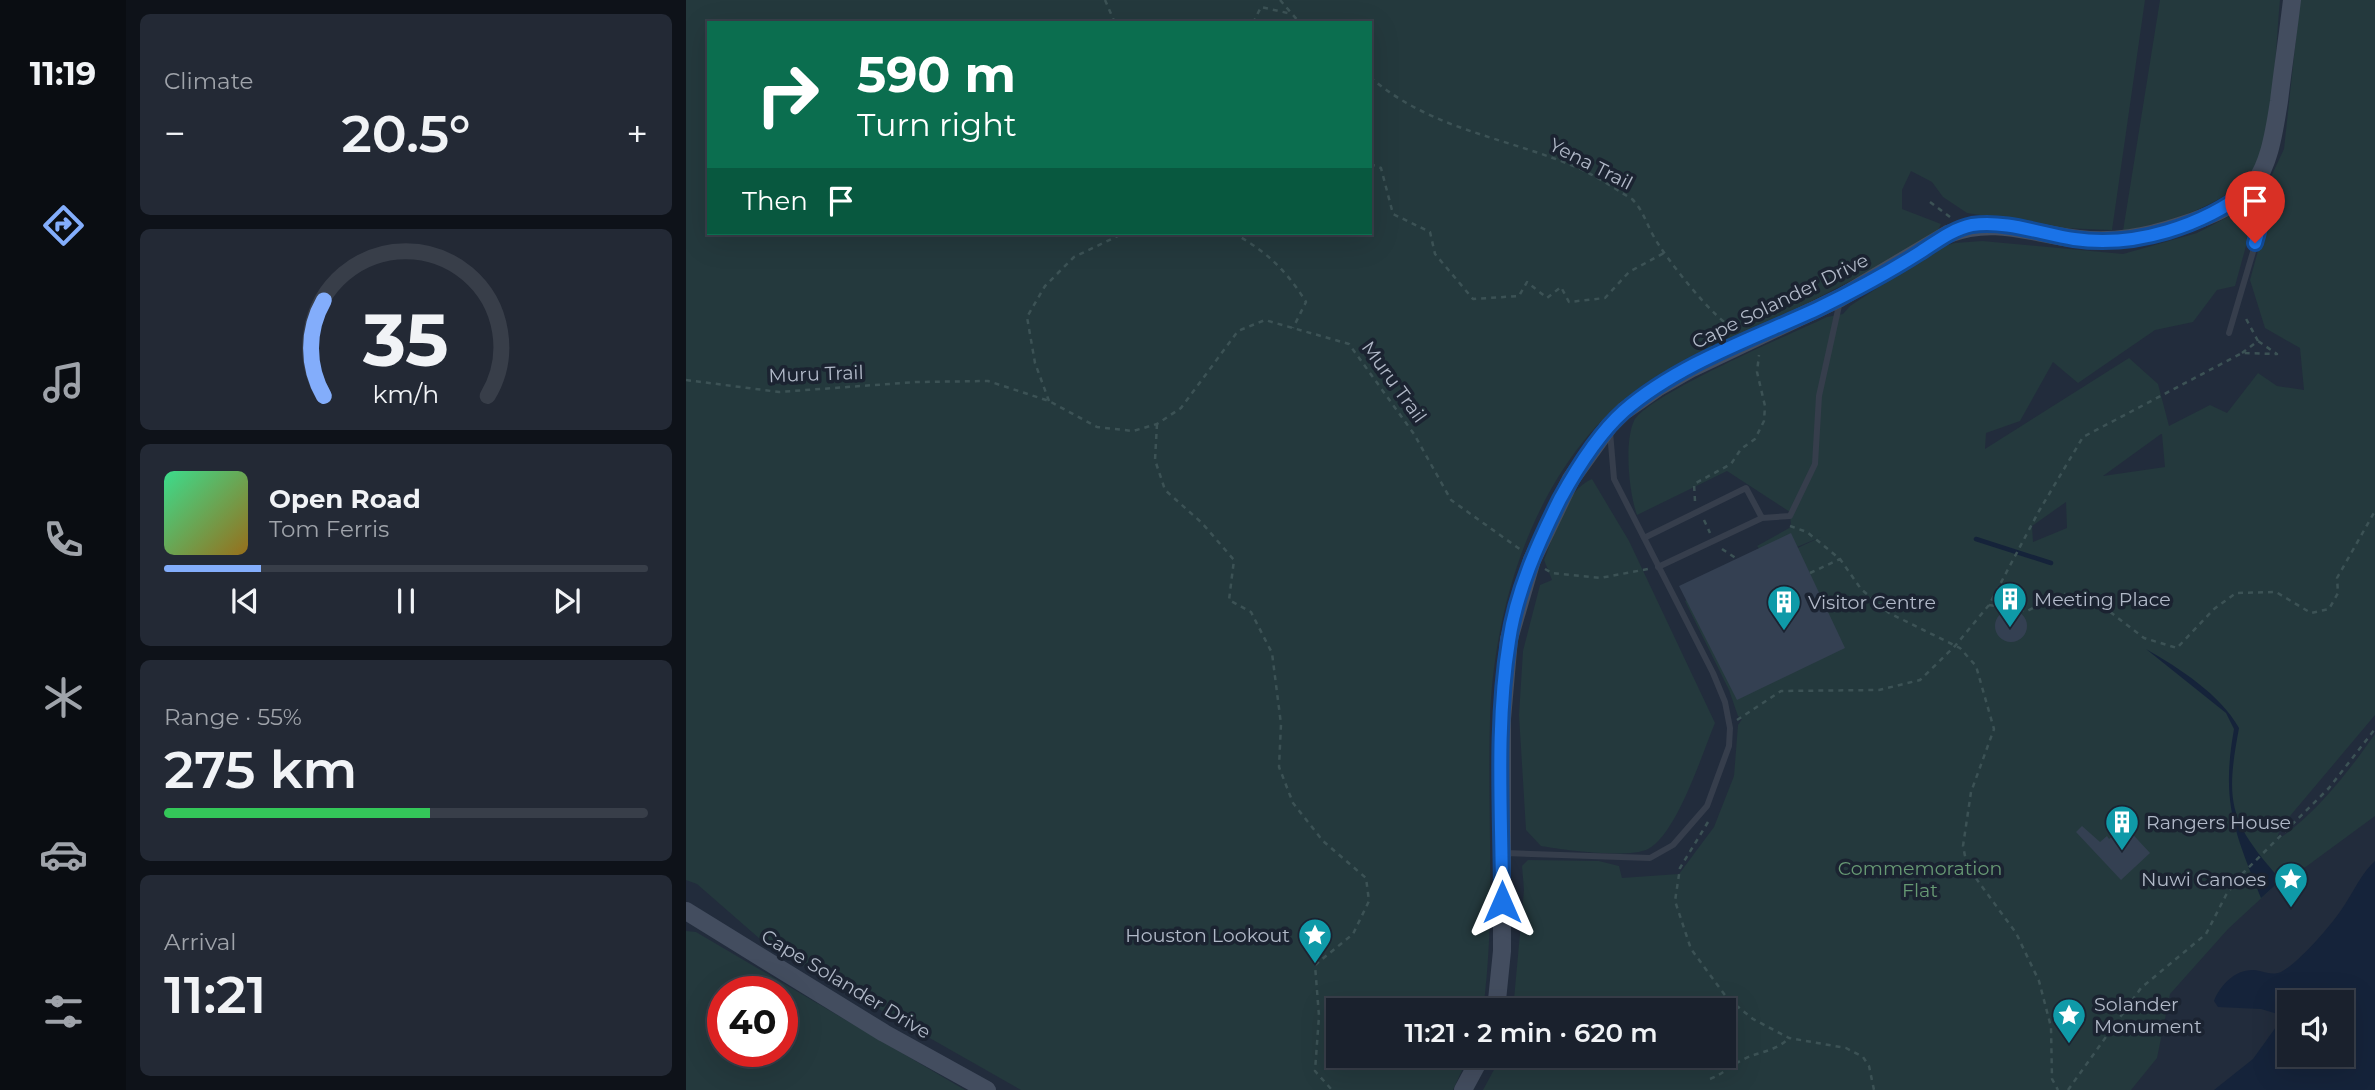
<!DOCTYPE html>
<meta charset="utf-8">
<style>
:root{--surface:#1a212d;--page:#232935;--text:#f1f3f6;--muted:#9fa3aa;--line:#383e49;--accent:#83adfb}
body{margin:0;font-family:Montserrat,sans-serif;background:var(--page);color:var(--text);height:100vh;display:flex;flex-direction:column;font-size:26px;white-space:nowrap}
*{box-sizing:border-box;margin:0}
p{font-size:23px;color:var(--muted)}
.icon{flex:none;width:38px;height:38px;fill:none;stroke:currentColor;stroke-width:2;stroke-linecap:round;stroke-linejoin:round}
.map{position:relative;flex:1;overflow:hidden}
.details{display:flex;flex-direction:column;gap:14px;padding:14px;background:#0e1219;width:560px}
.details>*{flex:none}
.guide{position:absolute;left:21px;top:21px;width:665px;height:214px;border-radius:0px;box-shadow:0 7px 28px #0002,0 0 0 2px var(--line);background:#0b6e4f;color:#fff;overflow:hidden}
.buttons{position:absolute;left:1591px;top:990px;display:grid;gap:14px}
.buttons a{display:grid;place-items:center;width:77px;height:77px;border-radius:0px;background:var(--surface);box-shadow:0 7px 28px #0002,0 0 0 2px var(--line);font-size:35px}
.speed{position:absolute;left:21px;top:976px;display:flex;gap:14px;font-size:35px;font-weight:700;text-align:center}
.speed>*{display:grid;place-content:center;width:91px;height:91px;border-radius:50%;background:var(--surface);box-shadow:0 7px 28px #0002,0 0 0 2px var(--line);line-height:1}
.speed .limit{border:10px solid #d22;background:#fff;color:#111}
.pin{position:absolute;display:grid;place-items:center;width:60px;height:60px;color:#fff;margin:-72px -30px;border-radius:50% 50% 50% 0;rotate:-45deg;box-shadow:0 0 7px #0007}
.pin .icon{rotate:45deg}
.me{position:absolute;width:77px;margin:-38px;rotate:0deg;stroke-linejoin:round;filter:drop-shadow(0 0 5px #0008)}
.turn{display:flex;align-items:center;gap:24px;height:147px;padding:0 35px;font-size:32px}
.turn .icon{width:91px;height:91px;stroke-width:2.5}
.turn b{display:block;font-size:49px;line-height:60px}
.then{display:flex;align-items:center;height:66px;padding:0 35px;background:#0003;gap:14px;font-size:26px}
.big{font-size:52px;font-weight:600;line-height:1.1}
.details .card{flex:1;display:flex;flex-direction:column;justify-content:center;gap:10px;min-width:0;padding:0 24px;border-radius:10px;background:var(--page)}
.details .dial{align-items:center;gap:0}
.dial svg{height:182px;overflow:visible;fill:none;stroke:var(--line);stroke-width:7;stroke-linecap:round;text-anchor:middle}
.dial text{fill:var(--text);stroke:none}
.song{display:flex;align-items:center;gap:21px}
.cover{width:84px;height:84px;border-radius:10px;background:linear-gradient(135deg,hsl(150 70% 55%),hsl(40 70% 35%))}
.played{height:7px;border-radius:4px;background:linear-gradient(90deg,var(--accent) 20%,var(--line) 20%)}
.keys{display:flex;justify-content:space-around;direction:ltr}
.heat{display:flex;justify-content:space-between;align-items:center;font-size:38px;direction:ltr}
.charge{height:10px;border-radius:5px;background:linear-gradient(90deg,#34c759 55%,var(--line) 0)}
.trip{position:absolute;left:640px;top:998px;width:410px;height:70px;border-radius:0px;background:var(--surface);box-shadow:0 7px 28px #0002,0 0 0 2px var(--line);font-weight:600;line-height:70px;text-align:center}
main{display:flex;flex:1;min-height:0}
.tab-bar{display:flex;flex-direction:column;width:126px;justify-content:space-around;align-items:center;background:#0a0d12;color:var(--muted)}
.tab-bar .icon{width:49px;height:49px}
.tab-bar .selected{color:var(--accent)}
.tab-bar b{font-size:32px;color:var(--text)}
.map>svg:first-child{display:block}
.green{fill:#24393d;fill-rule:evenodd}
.water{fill:#15233a;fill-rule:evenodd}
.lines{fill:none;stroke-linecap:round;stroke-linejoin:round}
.stream{stroke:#15233a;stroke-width:4.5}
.building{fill:#344052}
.path{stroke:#3c5255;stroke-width:2.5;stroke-dasharray:5 5;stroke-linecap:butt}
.lane{stroke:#363e4c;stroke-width:6}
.secondary{stroke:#434d5f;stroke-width:18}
.route-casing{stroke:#114b97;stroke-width:18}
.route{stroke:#1a73e8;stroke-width:12}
.labels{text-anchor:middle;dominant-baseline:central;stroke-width:7;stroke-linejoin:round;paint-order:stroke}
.street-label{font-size:19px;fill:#b1b9c8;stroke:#1b2331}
.poi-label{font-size:19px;fill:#b1b9c8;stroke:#1b2331;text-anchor:start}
.park-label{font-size:19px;fill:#679974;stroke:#1b2331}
</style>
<main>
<nav class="tab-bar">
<b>11:19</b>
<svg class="icon selected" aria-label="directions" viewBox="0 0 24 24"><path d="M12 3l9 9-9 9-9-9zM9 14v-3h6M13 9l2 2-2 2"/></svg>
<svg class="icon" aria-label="music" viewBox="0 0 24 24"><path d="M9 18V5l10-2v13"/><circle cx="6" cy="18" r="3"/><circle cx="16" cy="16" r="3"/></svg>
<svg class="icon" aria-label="phone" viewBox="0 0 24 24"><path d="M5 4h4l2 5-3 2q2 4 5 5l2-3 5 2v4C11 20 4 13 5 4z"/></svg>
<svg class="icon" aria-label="climate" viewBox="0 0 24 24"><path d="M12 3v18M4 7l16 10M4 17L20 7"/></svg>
<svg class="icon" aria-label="car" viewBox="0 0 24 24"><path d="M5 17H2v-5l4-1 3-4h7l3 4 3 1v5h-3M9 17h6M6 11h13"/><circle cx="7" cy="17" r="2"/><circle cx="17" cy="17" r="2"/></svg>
<svg class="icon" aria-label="filters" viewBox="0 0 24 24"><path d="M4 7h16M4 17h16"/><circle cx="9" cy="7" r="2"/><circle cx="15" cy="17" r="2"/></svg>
</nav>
<section class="details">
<div class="card"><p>Climate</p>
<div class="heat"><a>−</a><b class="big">20.5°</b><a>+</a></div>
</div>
<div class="card dial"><svg viewBox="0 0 100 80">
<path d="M14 69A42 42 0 1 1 86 69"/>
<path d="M14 69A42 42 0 0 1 14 27" stroke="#83adfb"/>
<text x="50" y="56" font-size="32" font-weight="700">35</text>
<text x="50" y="72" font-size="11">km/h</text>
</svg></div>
<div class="card">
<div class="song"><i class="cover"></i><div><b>Open Road</b><p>Tom Ferris</p></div></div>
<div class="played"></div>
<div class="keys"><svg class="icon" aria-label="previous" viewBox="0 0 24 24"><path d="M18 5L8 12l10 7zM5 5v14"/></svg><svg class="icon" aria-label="pause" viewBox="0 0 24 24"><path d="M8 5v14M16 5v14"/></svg><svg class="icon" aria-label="next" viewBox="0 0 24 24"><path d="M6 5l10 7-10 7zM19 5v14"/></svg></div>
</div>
<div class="card"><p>Range · 55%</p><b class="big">275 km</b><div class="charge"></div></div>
<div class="card"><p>Arrival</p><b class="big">11:21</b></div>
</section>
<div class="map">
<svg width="1689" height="1090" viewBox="0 0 1689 1090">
<rect width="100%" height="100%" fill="#222c3c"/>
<path class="green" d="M0,0H1459L1426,230L1376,228L1281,213L1257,197L1246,182L1225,171L1216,190V209L1255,224L1251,232C1189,270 1125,302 1060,333C1030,348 998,360 970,377C857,446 808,594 804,720C801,817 810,914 797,1010H653V1055H783L767,1090H335L82,946L11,884L0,880ZM23,23H684V233H23Z
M1474,0H1594C1590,39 1588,135 1570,165C1544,206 1482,222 1437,231Z
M1614,0H1689V715L1594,828L1591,840C1629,815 1663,771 1689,734V816L1621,866L1595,880L1542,929L1484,994L1471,1058L1445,1090H797L816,1055H1038V1010H827L838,890L836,866L842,860L913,861L933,866L936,878L993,874L1028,827L1048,776L1052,725L1056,719L1052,716L1043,690L999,601L1135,537L1082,559L1071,546L1105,527L1104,512L1041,471L951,515C943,493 938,442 948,421C961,395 1107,333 1141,317L1157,314L1164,306L1252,248L1269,243L1296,241L1437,254L1511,233L1557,209L1566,224L1549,286L1531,290L1507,322L1469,330L1392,383L1367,362L1334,421L1300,433L1299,449L1443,358L1472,384L1483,426L1524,405L1541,413L1572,373L1591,386L1618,390L1614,348L1579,328L1564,280L1581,218L1577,194L1598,149ZM1476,434L1479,467L1417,476L1475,434ZM1380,502L1381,528L1347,542L1346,526Z
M906,479L943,541L1029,723C1016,754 991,834 962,849C942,859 878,850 855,846L840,830L833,715L837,651L854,585L866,580L858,560C869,534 878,491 906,479Z
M0,931L10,932L279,1090H0ZM37,992H96V1052H37Z"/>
<path class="water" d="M1460,649C1493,668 1534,694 1553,728C1539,803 1543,822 1595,880L1575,898C1548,831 1535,802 1548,729L1540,713Z
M1689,861V1090H1528L1567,1059L1595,1020V1015L1575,1009L1532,1007L1528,1001C1535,983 1553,966 1574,971C1582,973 1587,975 1595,972C1613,963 1651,919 1661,901C1670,887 1676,873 1689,861ZM1603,1003H1656V1055H1603Z"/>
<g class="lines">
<path class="stream" d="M1290,539L1365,563"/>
</g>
<path class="building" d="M1105,533L1159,648L1051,700L993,586Z
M1309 626a16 16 0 1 1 32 0a16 16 0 1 1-32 0Z
M1396,826L1414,842L1421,836L1423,839L1439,826L1464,853L1435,880L1390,832Z"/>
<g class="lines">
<path class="path" d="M419,0L429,23
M594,0L614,23
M567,23L575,7L606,14
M684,77C744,129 814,136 885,165C906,173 926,187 946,199C957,210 960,223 968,237C979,257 1030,323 1051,330
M684,164L695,168L707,214L744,232L749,254L787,299L833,296L841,282L861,298L875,287L883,302L919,298L943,272L978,253
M1244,202L1264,217
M547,233C579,250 601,271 620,302L607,328
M1556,353L1572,341L1558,315
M0,380L93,392L230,382L302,381L363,401L411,427L447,431L471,424L495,408L552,331L579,320L663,344L728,434L765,500L835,550
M363,401L349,363L341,317L359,286L388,257L438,233
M471,424L469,460L479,490L516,523L548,560L543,600L565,612L586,653L595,724L593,767L607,803L637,841L680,878L683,901L667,934L629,965L633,1016L629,1071L646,1090
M1009,501L1008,484L1045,464L1055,449L1069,439L1078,421L1079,406L1071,372L1073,355
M1018,520L1024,533
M1104,526L1121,532L1154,559L1175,589L1203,613L1274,648L1290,666L1308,729L1285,792L1277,846L1281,866L1330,933L1353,981L1365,1027L1366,1079L1372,1090
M1036,549L1051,559
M859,569L866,573L914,578L962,569
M1124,573L1154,559
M1303,605L1341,611L1376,593L1419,608L1458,638L1491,648L1528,609L1550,593L1590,592L1625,613L1643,609L1652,593L1651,578L1689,511
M1051,720L1095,691L1193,690L1234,680L1269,646L1303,605L1353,511L1397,437L1556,353L1591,354L1572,341
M1022,822L994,868L989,901L1005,949L1041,998L1067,1019L1103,1038L1160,1048L1177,1057L1183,1066L1188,1090
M1024,1079C1037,1074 1045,1065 1058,1059C1074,1051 1089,1052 1103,1038
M1382,1090L1455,988L1520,934L1540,895L1557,873L1643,788L1689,729"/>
<path class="lane" d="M1543,333L1577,218L1573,201L1565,189
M958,538L1060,488L1076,518
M972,567L1076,518L1104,516L1129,464L1133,396L1154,301
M819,853L964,858L987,845L1021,806L1043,746L1044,728L1039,702L1027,673L928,479L924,432"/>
<path class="secondary" d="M0,911L198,1033L301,1090
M810,1010L816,951V719L823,639L846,560L885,479L923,426L938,411L971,388L1006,368L1154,298L1262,234C1310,216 1345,234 1393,239C1428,243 1459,237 1493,226C1572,201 1581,180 1593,101C1597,67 1602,34 1606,0
M777,1090L796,1055"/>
</g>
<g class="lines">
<g class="route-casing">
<path id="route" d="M816,902C816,816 809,726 823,641C830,592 852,543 874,499C891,468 912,434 938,411C992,364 1068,338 1131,309C1166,292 1200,274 1233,253C1249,243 1266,229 1286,225C1319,220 1356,234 1388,239C1449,248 1517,226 1564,189C1578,209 1576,220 1569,243"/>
</g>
<use href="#route" class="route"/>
</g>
<defs>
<g id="building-pin" transform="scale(1.75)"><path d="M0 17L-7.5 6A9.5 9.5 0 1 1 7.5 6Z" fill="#0f9aa8" stroke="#1b2331"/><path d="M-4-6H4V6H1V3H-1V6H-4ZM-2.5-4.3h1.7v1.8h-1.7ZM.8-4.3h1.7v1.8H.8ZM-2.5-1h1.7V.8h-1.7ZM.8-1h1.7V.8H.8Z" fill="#fff"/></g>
<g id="sight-pin" transform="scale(1.75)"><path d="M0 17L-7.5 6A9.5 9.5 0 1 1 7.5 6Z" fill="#0f9aa8" stroke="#1b2331"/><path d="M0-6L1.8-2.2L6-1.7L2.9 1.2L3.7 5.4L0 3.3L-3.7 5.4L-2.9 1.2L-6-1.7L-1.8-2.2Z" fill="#fff"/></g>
</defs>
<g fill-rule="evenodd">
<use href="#building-pin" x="1324" y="599"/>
<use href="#building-pin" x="1098" y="602"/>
<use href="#building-pin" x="1436" y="822"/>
<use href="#sight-pin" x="1605" y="879"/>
<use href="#sight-pin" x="629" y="935"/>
<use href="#sight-pin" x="1383" y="1015"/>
</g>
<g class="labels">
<g class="street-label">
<text transform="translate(905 164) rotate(27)">Yena Trail</text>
<text transform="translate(1094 301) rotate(-26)">Cape Solander Drive</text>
<text transform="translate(130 374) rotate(-2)">Muru Trail</text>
<text transform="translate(708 382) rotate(54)">Muru Trail</text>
<text transform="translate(160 984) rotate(31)">Cape Solander Drive</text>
</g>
<g class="poi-label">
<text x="1348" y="599">Meeting Place</text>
<text x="1122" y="602">Visitor Centre</text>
<text x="1460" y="822">Rangers House</text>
<text x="1580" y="879" text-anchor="end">Nuwi Canoes</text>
<text x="604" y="935" text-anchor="end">Houston Lookout</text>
<text x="1408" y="1004">Solander<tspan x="1408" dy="22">Monument</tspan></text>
</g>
<g class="park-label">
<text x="1234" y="868">Commemoration<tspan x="1234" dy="22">Flat</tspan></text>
</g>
</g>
</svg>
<div class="buttons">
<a><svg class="icon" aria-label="sound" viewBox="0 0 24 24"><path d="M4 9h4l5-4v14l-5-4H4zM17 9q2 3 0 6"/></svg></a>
</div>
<div class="speed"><div class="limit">40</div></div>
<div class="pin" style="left:1569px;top:243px;background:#d93025"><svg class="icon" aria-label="arrive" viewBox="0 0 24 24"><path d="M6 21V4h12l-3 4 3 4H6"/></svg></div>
<svg class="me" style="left:816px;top:902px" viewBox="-20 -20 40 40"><path d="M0-17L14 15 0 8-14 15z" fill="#1a73e8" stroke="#fff" stroke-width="4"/></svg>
<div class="trip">11:21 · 2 min · 620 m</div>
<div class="guide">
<div class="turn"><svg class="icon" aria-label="right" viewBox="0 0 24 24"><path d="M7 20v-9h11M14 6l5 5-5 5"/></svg><div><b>590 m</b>Turn right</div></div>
<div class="then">Then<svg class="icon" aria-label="arrive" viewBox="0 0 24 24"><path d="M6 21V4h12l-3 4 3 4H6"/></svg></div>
</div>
</div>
</main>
